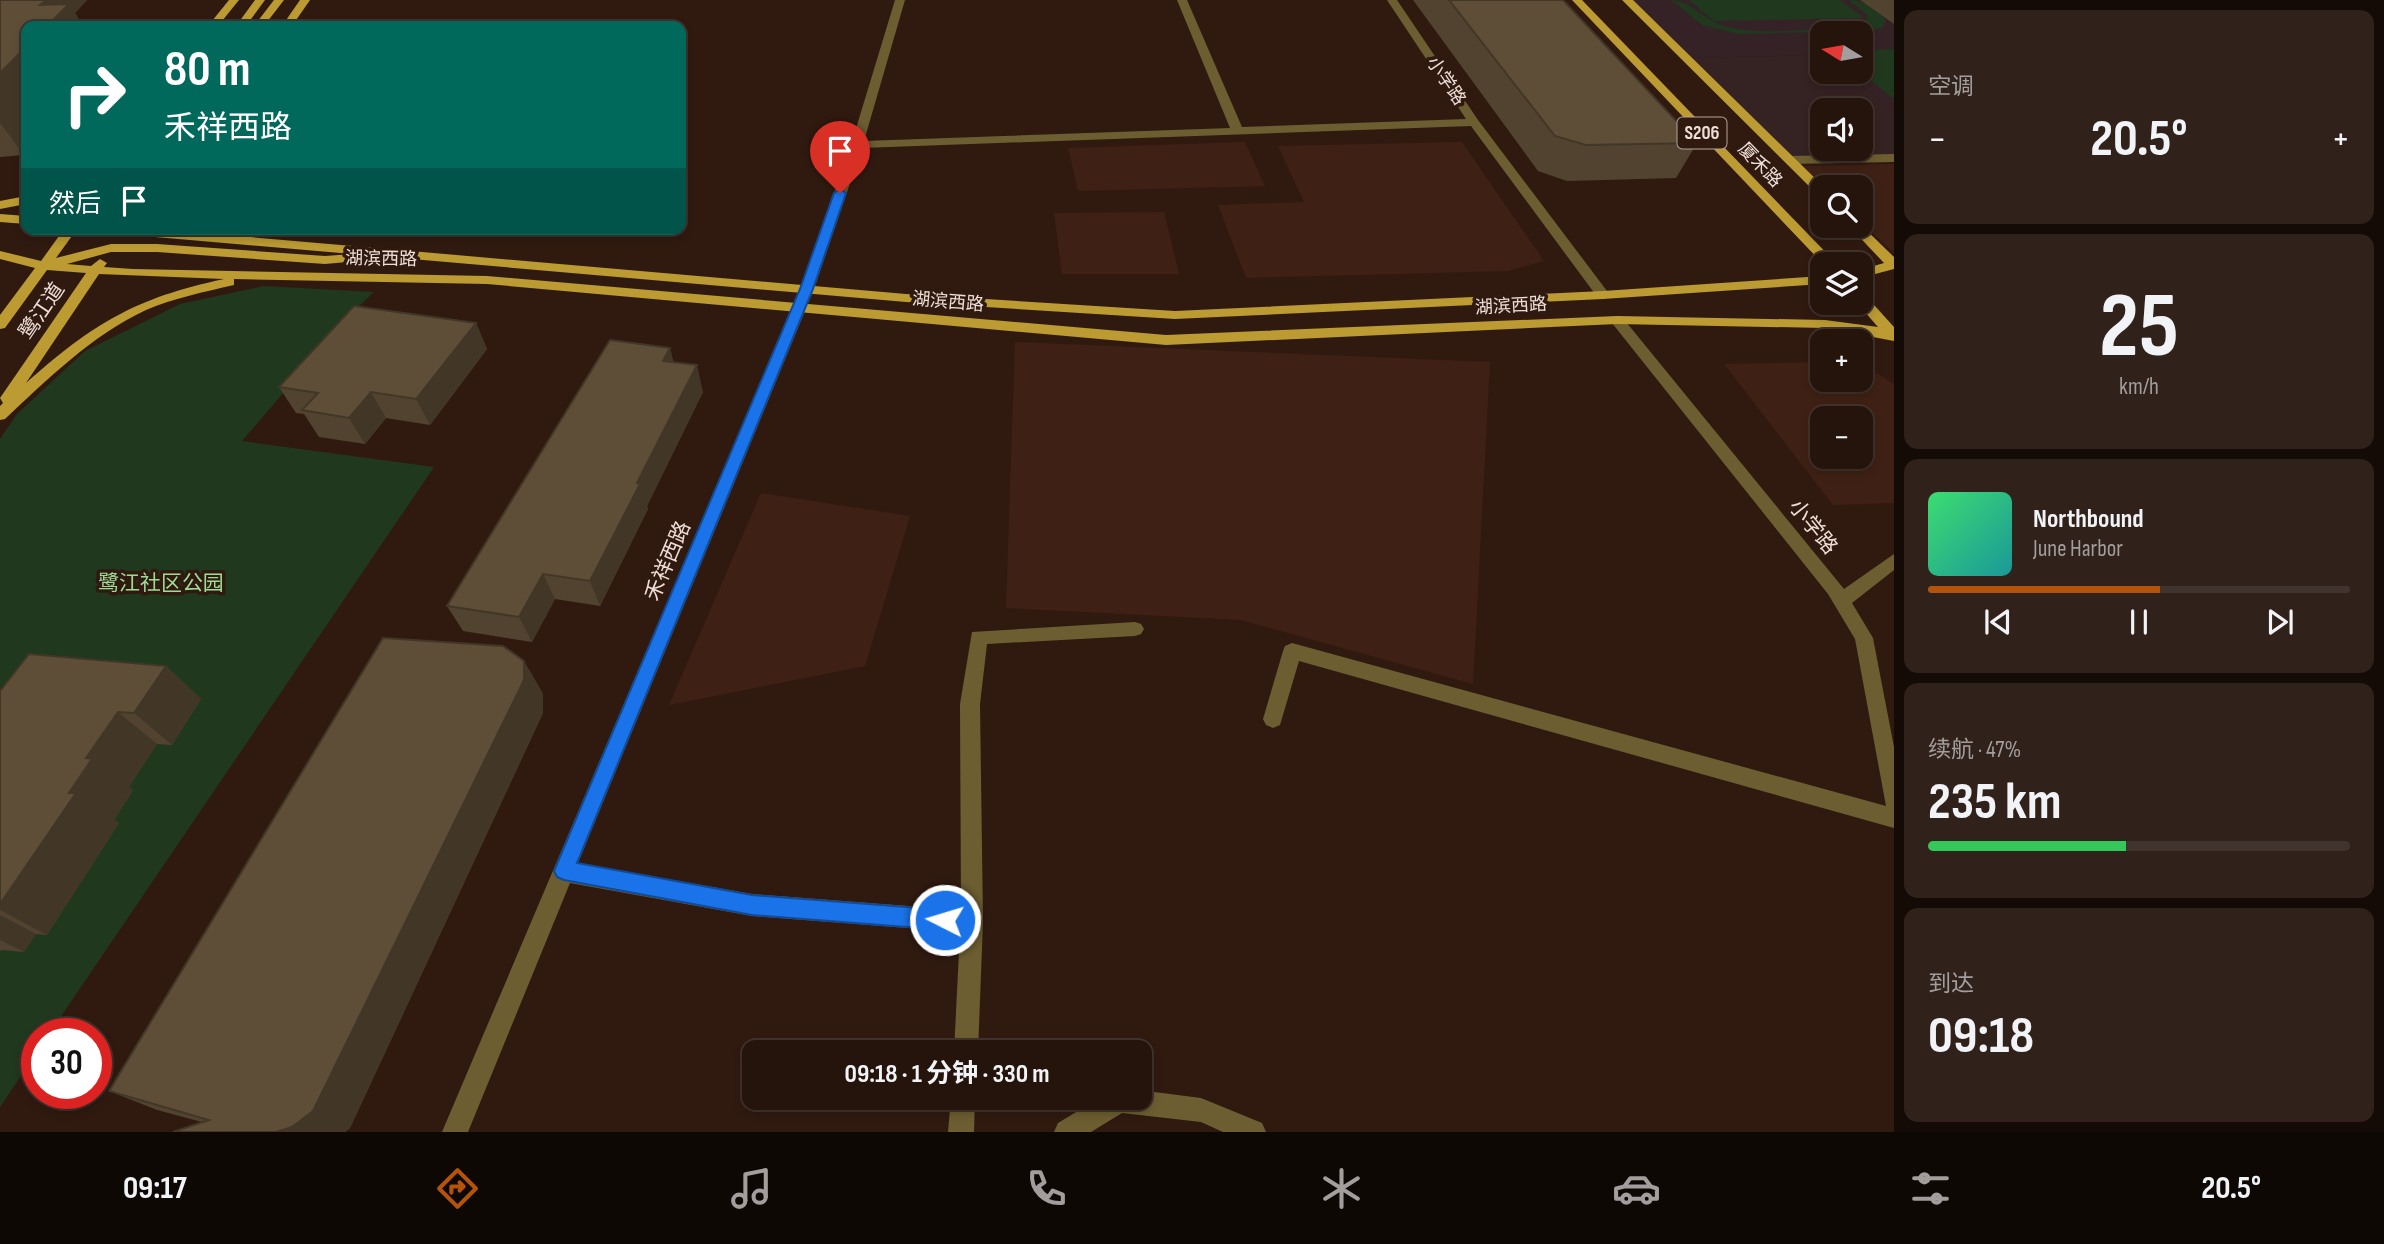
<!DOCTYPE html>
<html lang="zh">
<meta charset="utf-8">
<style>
:root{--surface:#24140c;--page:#30211a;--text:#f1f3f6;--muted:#a39e9d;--line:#41332d;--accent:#b45309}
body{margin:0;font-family:"Sofia Sans Condensed","Noto Sans SC",sans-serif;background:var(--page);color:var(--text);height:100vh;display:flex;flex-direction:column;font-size:26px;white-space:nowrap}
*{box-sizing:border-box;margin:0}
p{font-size:23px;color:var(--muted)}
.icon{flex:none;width:38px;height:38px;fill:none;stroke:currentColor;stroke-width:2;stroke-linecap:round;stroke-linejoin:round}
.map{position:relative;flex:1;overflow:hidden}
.drawer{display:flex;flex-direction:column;gap:10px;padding:10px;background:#140b07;width:490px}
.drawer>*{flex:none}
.hud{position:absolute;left:21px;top:21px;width:665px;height:214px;border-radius:14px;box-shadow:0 4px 10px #0003,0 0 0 2px var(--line);background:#00695c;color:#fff;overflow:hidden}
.needle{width:46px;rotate:281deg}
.buttons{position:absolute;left:1810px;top:21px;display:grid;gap:14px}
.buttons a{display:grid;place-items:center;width:63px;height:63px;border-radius:14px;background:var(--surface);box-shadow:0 4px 10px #0003,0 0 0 2px var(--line);font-size:35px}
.speed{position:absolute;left:21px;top:1018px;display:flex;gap:14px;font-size:35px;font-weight:700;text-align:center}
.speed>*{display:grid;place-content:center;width:91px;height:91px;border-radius:50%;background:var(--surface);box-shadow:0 4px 10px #0003,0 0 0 2px var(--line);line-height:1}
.speed .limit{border:10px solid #d22;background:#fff;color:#111}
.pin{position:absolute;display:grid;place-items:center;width:60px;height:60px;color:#fff;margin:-72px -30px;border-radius:50% 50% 50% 0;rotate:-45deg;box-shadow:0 0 7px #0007}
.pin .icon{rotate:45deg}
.me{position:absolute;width:77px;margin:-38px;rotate:275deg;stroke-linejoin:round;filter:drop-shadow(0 0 5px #0008)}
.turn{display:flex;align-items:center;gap:24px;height:147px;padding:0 28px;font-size:32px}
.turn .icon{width:91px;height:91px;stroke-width:2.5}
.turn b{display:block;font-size:49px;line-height:60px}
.then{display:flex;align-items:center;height:66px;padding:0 28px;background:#0003;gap:14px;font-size:26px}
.big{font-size:52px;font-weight:700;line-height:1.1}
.drawer .widget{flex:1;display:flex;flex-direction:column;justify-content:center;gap:10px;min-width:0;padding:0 24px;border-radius:14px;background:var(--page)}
.drawer .dial{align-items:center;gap:0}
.dial b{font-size:91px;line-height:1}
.song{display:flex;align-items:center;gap:21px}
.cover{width:84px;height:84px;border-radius:10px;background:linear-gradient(135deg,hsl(140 70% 55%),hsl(180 70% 35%))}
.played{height:7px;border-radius:4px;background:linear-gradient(90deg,var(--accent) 55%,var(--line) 55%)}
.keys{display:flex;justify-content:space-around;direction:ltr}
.heat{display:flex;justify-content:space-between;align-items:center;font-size:38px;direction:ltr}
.charge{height:10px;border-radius:5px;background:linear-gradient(90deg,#34c759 47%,var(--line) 0)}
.trip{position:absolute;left:742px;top:1040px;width:410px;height:70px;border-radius:14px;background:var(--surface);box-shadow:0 4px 10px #0003,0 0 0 2px var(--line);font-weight:700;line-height:70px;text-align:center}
.tabs{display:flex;height:112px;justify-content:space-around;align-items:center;background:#0e0805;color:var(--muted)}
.tabs .icon{width:49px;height:49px}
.tabs .current{color:var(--accent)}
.tabs b{font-size:32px;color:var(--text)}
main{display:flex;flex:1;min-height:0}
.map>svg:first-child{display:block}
.built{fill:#3e2114;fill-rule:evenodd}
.education{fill:#352226}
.medical{fill:#352223;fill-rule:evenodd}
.green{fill:#20381e}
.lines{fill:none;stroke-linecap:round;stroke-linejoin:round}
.minor{fill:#6d5e31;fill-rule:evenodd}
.major{fill:#bb9b32;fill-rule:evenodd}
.wall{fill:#514330}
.shaded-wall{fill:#423727}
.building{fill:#5e4e38;stroke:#423727;stroke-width:2}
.route{fill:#1a73e8;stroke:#114b97;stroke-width:2}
.labels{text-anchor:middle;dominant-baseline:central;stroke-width:7;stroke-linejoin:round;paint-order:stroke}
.far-street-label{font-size:18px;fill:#eeded7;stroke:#301a10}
.shield{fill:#301a10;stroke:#b5a39b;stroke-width:2}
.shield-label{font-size:19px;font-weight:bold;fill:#eeded7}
.street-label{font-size:21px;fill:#eeded7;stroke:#301a10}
.park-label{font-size:21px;fill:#9cdd96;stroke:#301a10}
</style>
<main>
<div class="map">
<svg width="1894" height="1132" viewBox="0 0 1894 1132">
<rect width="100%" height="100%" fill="#301a10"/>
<path class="built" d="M1245,142L1265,186L1078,191L1068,148Z
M1462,142L1544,261L1508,271L1246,278L1218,205L1304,202L1278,146Z
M1894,164V253L1860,221V187H1824L1801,166Z
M1164,212L1179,274H1062L1054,213Z
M1015,342L1490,362L1473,684L1241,620L1006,608Z
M1822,362V380H1860V367L1880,375L1894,384V503L1833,505L1724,364ZM1860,418V457H1822V418Z
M761,493L910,516L865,666L669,705Z"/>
<path class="education" d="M1627,0H1894V112L1844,72H1860V33H1822V55L1688,58Z"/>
<path class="medical" d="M1822,55V72H1844L1894,112V154L1792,157L1688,58ZM1822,110H1860V149H1822Z"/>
<path class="green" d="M1671,0C1691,0 1705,22 1728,27C1767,36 1812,28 1852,27L1865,23L1867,15L1848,0C1864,0 1878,7 1886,21L1881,28L1868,31L1739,34L1702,25Z
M1689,0H1840L1864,18L1714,21Z
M1894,49V99L1860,72V50Z
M264,286L374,292L352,313L242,441L434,467L49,1034H37V1052L0,1107V439L17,414L85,351L180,304Z"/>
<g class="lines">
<path class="minor" d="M895,0H905L864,141L1230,128L1177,0H1187L1242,127L1466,119L1387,0H1397L1478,120L1610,295L1603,299L1598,298L1471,126L862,148L814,289L578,863L752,894L961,910L960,704L972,632L1135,622L1141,624L1144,629L1141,634L1135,636L987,644L980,704L983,922L978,1052H954L960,932L752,916L570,883L468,1132H442L800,289L851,145Z
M1894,154V162L1790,164L1784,160L1790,156Z
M1617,316L1622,317L1844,589L1894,554V570L1852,603L1873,638L1894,747V828L1299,661L1280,725L1273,728L1266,725L1263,719L1283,651L1285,646L1292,643L1886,806L1855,639L1828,594L1612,323L1610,320Z
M1139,1090L1201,1098L1262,1123L1266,1132H1223L1201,1122L1122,1113L1091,1132H1054L1058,1123L1101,1097H1139Z
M951,1097H975L974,1132H948Z"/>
<path class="major" d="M229,0H239L218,26H208Z
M255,0H265L246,26H236Z
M274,0H284L264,26H254Z
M300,0H310L292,26H282Z
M1572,0H1582L1837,264H1823Z
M1622,0H1633L1824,187H1822V196L1818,195Z
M26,196V204L0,209V201Z
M0,214L26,216V224L0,222Z
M1860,224L1894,257V269L1860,278V270L1884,263L1849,226Z
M64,229H77L56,258L111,244H157L325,256L352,254L109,233L103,229H157L906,294L1175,311L1603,291L1822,276V284L1603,299L1175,319L906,302L354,254L360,258L358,261L325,264L157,252H111L67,264L91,266L100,259L107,263L104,267L133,269L487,276L1166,335L1617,316L1825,320L1878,327L1857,303H1860V294L1865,295L1894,327V341L1825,328L1617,324L1166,345L487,284L234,279V285C204,292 174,298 146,310C92,335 48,379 5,419L0,420V406L3,403L0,398L86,273L47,270L5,328L0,329V315L35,268L0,259V251L41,261ZM99,274L224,279C135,298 94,323 26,383Z"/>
</g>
<path class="wall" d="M0,0H87L75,13L83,26H26V153L24,155L0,157Z
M1413,0H1563L1697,143L1676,178L1567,181L1538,171Z
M1860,0H1894V24Z
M476,323L487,349L430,425L386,418L365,444L319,437L304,414L296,413L279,387Z
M674,362L703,392L647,506L648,509L600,606L555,599L532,642L463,631L447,606Z
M524,661L543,694V713L350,1128L345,1132H173L202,1122L157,1110L109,1091Z
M166,666L201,699L172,745L157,744L129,787L133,790L114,820L119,823L47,935L36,934L24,952L1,950L0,952V691Z"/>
<path class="shaded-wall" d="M19,0H87L75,13L83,26H36Z
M26,47V153L24,155L0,123V73Z
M476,323L487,349L430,425L416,399Z
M670,348L677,374L663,361Z
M697,365L703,392L647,506L648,509L600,606L590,581L637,483Z
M371,392L386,418L365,444L349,418Z
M543,574L555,599L532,642L519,617Z
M524,661L543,694V713L350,1128L345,1132H276Z
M166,666L201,699L172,745L134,713Z
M118,712L157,744L129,787L133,790L114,820L119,823L47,935L0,910V904L69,793L86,758Z
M0,915L36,934L24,952L0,940Z"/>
<path class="building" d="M0,0H46L40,5L69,4L47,26H26V47L0,73Z
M1449,0H1563L1697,143L1586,145L1555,136Z
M354,306L476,323L416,399L371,392L349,418L302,410L318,393L279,387Z
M610,340L670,348L663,361L697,365L637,483L640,484L590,581L543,574L519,617L447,606Z
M383,638L503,646L524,661V680L313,1111L292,1127L276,1132H173L209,1120L109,1091Z
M29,654L166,666L134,713L118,712L86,758L92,759L69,793H76L0,904V691Z"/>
<path class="route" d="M840,189L846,193L813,289L577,863L752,895L945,910L952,913L955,920L952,927L945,930L752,915L564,880L557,877L554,871L800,289L834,193Z"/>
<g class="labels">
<g class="far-street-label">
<text transform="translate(1446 81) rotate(56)">小学路</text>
<text transform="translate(1760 165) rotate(46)">厦禾路</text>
<text transform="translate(381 259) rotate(1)">湖滨西路</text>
<text transform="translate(948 302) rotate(5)">湖滨西路</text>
<text transform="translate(1511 306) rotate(-3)">湖滨西路</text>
</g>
<rect class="shield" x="1677.5" y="117.5" width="49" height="31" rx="5"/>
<g class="shield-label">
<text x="1702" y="133">S206</text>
</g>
<g class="street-label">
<text transform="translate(42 311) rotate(-56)">鹭江道</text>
<text transform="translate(1813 527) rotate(51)">小学路</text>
<text transform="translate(668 561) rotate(-67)">禾祥西路</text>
</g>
<g class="park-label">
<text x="161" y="583">鹭江社区公园</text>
</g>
</g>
</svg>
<div class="buttons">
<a><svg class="needle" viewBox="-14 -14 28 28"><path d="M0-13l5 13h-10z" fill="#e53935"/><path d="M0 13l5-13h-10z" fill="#a39e9d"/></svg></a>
<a><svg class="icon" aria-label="sound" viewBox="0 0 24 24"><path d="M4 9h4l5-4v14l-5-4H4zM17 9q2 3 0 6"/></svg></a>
<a><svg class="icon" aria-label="search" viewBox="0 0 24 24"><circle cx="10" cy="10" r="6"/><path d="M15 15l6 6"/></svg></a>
<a><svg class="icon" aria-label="layers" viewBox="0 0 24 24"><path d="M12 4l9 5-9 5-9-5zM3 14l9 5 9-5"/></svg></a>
<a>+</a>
<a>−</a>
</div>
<div class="speed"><div class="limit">30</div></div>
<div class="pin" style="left:840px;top:193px;background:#d93025"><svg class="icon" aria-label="arrive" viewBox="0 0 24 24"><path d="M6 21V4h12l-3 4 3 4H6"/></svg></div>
<svg class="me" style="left:945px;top:920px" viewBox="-20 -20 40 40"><circle r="17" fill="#1a73e8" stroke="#fff" stroke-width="3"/><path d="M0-11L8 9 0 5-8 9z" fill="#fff"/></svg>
<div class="trip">09:18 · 1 分钟 · 330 m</div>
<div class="hud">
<div class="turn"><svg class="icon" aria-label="right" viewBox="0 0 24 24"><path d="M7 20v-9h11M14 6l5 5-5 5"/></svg><div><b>80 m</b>禾祥西路</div></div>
<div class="then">然后<svg class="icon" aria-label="arrive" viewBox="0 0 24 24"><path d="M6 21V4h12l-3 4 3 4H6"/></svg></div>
</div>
</div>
<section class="drawer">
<div class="widget"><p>空调</p>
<div class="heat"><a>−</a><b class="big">20.5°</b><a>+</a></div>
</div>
<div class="widget dial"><b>25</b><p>km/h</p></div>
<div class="widget">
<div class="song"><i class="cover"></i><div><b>Northbound</b><p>June Harbor</p></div></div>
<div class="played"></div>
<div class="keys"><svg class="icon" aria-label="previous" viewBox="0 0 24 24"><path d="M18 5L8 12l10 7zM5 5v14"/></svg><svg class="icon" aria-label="pause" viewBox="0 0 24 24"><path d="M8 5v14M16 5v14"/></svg><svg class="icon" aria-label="next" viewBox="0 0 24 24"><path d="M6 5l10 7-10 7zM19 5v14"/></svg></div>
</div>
<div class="widget"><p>续航 · 47%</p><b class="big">235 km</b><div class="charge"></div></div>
<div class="widget"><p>到达</p><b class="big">09:18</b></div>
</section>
</main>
<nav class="tabs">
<b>09:17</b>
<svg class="icon current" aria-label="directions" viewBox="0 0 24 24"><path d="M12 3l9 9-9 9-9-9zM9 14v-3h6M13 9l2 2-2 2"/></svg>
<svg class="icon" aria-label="music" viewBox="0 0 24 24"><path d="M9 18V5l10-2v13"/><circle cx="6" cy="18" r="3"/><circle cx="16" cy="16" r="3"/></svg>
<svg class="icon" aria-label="phone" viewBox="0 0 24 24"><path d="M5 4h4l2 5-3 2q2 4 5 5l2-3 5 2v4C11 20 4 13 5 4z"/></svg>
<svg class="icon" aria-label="climate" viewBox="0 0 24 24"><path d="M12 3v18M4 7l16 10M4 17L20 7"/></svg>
<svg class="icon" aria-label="car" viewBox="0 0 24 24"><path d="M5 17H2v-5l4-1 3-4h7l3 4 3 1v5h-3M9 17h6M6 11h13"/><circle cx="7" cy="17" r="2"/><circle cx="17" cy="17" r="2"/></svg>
<svg class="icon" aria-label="filters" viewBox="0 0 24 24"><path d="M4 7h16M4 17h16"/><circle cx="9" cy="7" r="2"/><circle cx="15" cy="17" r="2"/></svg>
<b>20.5°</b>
</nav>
